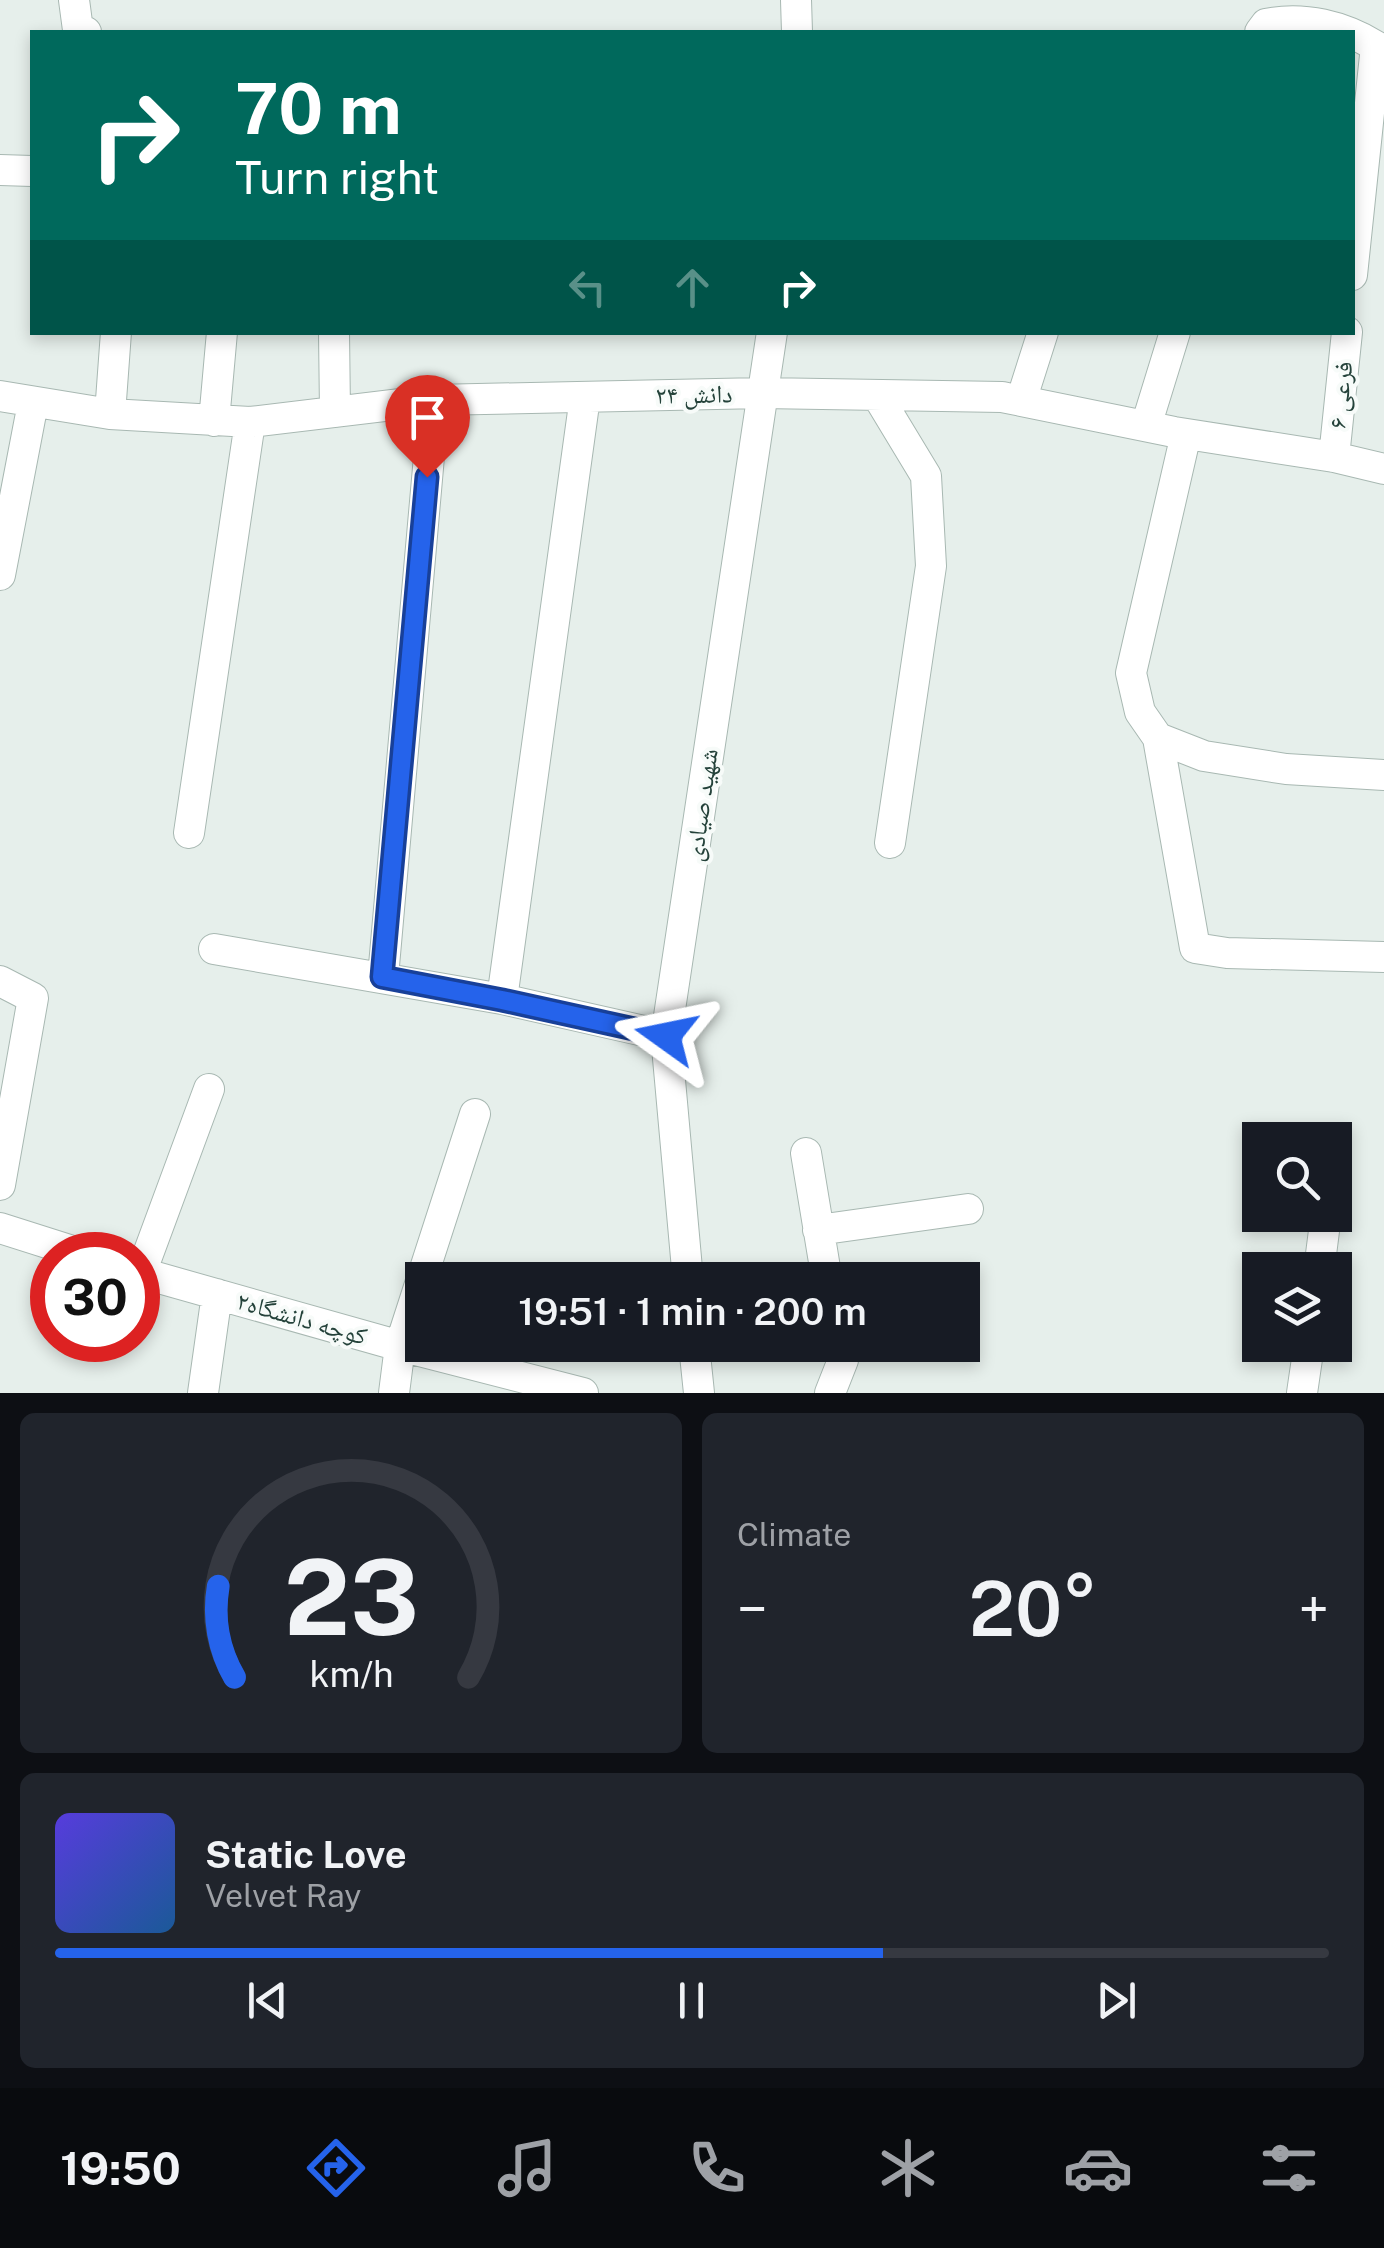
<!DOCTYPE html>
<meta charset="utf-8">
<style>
:root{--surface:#171b24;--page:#20242c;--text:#f1f3f6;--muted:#9ea1a6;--line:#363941;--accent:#2563eb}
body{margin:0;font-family:"Public Sans","Noto Naskh Arabic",sans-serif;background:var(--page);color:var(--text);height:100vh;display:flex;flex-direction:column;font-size:38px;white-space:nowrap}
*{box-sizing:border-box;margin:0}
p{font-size:32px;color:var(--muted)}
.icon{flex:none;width:55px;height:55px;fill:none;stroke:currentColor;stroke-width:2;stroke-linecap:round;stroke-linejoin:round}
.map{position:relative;height:1393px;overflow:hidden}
.drawer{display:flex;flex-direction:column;gap:20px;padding:20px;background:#0d0f14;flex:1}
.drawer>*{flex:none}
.banner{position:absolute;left:30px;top:30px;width:1325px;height:305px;border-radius:0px;box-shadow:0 5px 15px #0003;background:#00695c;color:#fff;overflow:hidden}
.tools{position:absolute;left:1242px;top:1122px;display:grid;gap:20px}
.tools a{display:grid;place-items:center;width:110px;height:110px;border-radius:0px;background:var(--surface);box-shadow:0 5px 15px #0003;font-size:50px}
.speed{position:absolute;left:30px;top:1232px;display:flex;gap:20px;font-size:50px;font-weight:700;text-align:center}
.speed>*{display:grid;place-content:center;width:130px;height:130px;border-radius:50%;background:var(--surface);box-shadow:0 5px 15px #0003;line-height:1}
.speed .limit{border:15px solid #d22;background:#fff;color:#111}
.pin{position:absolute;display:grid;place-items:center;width:85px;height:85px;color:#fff;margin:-102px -42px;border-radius:50% 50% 50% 0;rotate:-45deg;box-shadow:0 0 10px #0007}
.pin .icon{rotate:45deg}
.me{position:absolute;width:110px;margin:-55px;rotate:282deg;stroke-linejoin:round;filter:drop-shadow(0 0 8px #0008)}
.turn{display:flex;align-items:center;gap:35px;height:210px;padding:0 40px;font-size:45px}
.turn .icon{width:130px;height:130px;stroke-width:2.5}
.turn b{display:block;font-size:70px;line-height:85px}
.lanes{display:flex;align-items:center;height:95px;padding:0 40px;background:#0003;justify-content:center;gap:50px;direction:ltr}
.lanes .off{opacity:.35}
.big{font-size:75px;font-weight:600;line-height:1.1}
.drawer .card{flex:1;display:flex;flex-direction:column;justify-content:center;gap:15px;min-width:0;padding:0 35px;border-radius:15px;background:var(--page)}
.drawer .dial{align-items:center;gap:0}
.dial svg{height:260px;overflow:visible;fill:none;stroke:var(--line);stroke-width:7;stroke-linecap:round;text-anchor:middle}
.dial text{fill:var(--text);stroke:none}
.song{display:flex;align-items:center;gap:30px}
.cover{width:120px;height:120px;border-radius:15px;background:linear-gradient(135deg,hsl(250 70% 55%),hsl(210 70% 35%))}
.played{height:10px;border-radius:5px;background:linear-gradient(90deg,var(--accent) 65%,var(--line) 65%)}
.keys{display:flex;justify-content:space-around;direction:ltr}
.heat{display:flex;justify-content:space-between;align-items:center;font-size:55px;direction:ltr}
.drawer .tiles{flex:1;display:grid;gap:20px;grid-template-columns:1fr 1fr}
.card:last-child{grid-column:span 2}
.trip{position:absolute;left:405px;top:1262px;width:575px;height:100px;border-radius:0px;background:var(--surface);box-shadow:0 5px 15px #0003;font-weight:600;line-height:100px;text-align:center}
.dock{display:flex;height:160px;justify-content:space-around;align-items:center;background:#090b0e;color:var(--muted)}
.dock .icon{width:70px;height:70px}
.dock .current{color:var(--accent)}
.dock b{font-size:45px;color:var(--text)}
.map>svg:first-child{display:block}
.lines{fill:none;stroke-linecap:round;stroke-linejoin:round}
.street-casing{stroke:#a8b8b2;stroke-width:32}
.street{stroke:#fff;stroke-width:30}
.route-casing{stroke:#184099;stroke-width:25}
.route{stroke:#2563eb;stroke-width:18}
.labels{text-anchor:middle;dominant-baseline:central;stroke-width:8;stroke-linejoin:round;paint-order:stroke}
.street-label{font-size:25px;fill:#24423a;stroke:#f7fbf9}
</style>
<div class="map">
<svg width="1384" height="1393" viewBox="0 0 1384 1393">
<rect width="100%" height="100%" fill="#e6efeb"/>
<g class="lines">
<g class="street-casing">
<path id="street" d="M74,0L78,30L86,32
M796,0L797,32
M1260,32L1266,24C1304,16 1343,26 1376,46L1352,275
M0,170L32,171
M334,332L335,412
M877,395L926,476L931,566L890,843
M0,396L110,414L250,422L434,400L762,393L1002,397L1174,432L1334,457L1384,469
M1021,401L1043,332
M110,414L116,332
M214,421L222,332
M1146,426L1175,332
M1186,434L1131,673L1140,712L1158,738L1204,756L1286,769L1384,775
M1334,457L1347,332
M0,575L33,403
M1158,738L1195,948L1227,953L1384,957
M189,833L250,422
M214,949L502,999L666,1036
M383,977L434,400
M0,981L33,998L0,1185
M502,999L585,397
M806,1153L827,1280
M0,1228L85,1255
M818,1230L968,1209
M1319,1270L1326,1215
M138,1272L400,1346L583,1393
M141,1273L209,1089
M688,1280L666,1036L772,332
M694,1345L699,1393
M203,1393L217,1294
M394,1393L400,1346L475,1114
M830,1393L843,1360L840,1345
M1302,1393L1309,1345"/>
</g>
<use href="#street" class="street"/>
</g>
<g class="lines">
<g class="route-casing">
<path id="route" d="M427,477L382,977L502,1000L666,1036"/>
</g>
<use href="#route" class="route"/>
</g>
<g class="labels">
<g class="street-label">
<text transform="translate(694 394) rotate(-1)">دانش ۲۴</text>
<text transform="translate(1340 395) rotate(-84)">فرعی ۶</text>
<text transform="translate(701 805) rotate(-82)">شهید صیادی</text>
<text transform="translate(302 1318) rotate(16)">کوچه دانشگاه۲</text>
</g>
</g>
</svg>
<div class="tools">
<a><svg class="icon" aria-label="search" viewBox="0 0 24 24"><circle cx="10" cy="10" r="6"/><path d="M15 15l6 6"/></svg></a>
<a><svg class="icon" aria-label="layers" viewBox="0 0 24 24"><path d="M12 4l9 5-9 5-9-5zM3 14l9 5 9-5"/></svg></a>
</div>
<div class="speed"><div class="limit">30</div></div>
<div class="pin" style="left:427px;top:477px;background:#d93025"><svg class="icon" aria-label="arrive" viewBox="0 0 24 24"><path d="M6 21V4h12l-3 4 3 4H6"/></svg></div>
<svg class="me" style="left:666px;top:1036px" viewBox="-20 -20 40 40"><path d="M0-17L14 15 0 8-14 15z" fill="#2563eb" stroke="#fff" stroke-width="4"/></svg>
<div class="trip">19:51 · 1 min · 200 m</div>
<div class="banner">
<div class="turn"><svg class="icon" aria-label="right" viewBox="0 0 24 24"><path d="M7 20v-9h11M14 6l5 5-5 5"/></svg><div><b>70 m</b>Turn right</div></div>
<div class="lanes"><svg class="icon off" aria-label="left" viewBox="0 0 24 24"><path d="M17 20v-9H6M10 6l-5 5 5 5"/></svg><svg class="icon off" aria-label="ahead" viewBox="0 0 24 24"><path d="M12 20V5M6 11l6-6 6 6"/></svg><svg class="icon" aria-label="right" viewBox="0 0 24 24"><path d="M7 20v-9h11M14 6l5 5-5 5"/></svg></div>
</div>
</div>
<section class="drawer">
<div class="tiles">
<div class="card dial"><svg viewBox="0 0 100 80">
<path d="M14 69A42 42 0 1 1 86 69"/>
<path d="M14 69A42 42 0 0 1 9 41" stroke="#2563eb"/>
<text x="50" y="56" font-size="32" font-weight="700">23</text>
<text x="50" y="72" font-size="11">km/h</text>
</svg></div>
<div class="card"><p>Climate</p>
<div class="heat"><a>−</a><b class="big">20°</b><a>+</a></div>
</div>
<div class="card">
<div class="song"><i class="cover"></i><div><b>Static Love</b><p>Velvet Ray</p></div></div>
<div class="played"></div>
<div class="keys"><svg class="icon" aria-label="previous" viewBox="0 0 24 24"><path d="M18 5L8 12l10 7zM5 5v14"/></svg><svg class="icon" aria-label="pause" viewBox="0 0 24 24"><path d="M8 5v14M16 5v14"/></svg><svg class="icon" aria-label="next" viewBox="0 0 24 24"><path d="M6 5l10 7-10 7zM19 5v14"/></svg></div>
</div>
</div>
</section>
<nav class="dock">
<b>19:50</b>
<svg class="icon current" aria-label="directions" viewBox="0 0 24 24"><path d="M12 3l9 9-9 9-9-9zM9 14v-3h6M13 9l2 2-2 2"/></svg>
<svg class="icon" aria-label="music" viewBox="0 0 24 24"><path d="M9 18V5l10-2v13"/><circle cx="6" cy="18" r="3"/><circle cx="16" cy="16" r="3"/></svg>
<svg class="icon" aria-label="phone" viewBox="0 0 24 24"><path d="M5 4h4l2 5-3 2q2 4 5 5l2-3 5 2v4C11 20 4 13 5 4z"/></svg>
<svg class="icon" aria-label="climate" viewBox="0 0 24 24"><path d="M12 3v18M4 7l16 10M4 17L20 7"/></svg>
<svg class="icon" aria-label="car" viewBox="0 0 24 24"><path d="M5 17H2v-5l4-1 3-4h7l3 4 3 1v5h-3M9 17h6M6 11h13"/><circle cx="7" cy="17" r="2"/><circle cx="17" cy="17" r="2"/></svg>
<svg class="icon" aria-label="filters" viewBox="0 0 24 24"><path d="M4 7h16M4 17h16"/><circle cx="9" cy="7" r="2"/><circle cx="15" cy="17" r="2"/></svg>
</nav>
